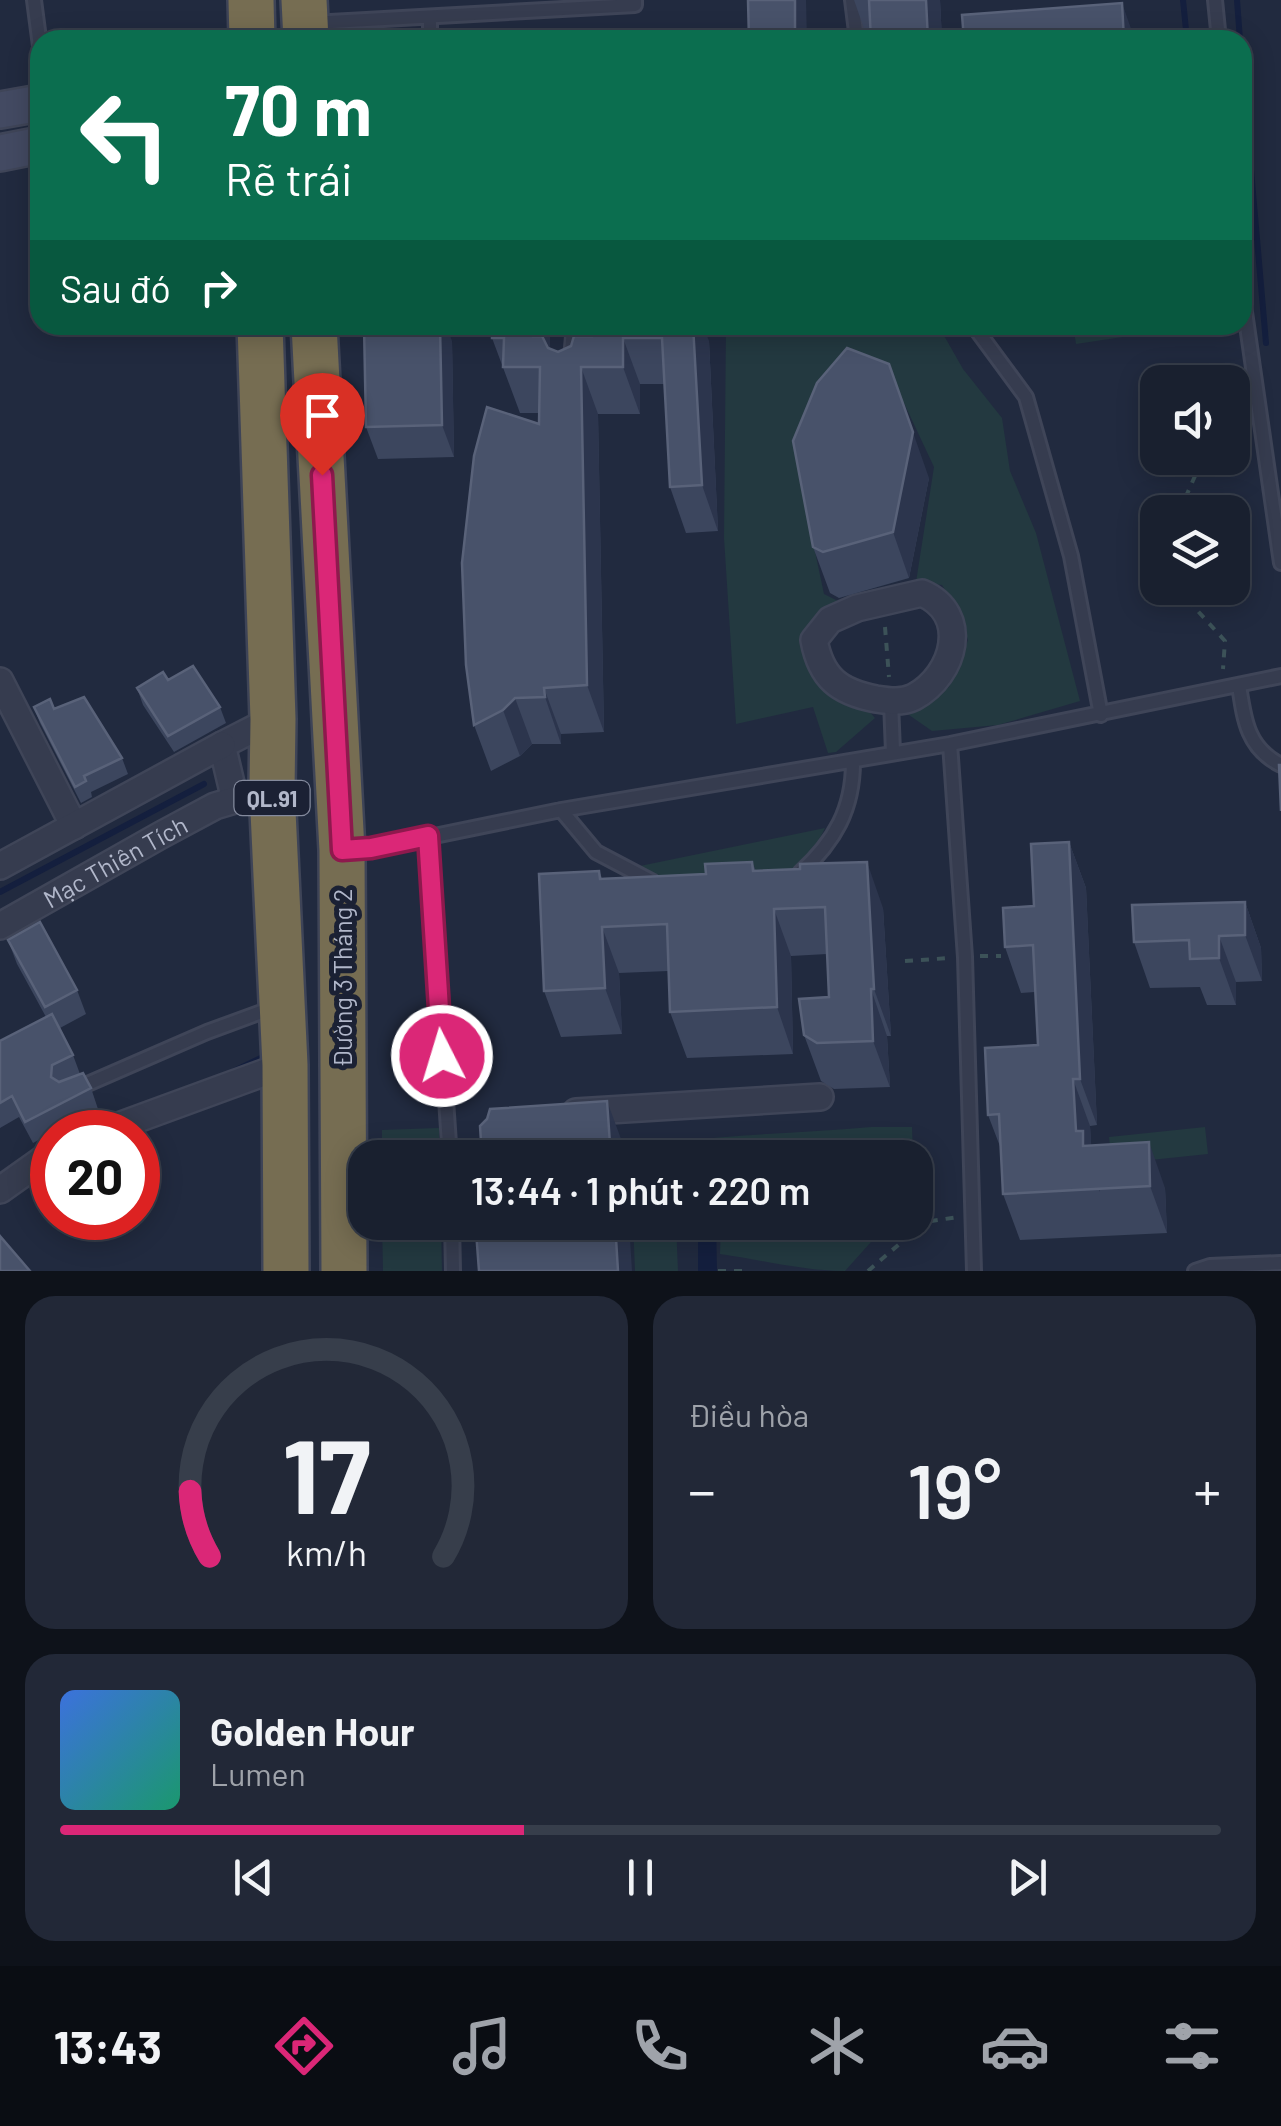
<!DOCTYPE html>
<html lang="vi">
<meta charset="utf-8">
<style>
:root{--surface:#19202f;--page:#222837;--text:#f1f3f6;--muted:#9fa3aa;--line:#373e4b;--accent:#db2777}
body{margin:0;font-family:Barlow,sans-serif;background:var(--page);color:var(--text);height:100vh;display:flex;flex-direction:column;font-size:38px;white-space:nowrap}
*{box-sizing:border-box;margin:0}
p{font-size:32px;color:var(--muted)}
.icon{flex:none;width:55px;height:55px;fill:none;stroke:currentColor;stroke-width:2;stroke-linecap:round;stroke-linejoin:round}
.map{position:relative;height:1271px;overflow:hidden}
.side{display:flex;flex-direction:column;gap:25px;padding:25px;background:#0e121a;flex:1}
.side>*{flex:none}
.banner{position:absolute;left:30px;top:30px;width:1222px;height:305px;border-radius:30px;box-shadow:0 5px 25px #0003,0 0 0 2px var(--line);background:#0b6e4f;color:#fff;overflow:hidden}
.controls{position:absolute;left:1140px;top:365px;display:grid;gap:20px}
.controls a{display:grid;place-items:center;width:110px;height:110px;border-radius:20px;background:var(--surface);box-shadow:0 5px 25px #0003,0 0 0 2px var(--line);font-size:50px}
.speed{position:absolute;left:30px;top:1110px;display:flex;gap:20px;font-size:50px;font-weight:700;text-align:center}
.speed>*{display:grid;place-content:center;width:130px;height:130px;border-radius:50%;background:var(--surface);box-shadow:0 5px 25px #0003,0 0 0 2px var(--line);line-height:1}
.speed .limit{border:15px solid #d22;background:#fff;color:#111}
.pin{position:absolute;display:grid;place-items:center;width:85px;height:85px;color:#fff;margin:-102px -42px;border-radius:50% 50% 50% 0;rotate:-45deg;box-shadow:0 0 10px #0007}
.pin .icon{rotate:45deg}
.me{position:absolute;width:110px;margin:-55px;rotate:355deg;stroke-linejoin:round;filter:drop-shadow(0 0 8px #0008)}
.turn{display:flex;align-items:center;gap:35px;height:210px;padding:0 30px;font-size:45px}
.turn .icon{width:130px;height:130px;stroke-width:2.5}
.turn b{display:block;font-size:70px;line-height:85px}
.then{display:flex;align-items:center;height:95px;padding:0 30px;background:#0003;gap:20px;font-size:38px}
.big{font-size:75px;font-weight:600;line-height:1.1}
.side .widget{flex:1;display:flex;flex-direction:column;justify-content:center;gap:15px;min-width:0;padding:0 35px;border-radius:30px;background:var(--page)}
.side .dial{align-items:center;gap:0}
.dial svg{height:260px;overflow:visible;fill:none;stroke:var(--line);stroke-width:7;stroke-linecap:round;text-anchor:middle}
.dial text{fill:var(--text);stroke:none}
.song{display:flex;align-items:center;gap:30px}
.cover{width:120px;height:120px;border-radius:15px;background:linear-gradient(135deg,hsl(220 70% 55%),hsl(160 70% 35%))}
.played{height:10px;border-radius:5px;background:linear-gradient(90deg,var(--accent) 40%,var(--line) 40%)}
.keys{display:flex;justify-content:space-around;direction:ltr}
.heat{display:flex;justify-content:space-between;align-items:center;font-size:55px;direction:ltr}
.side .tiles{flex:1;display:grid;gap:25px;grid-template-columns:1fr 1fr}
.widget:last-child{grid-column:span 2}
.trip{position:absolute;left:348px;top:1140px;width:585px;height:100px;border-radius:30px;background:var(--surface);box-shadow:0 5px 25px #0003,0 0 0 2px var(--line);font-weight:600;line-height:100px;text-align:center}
.menu{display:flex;height:160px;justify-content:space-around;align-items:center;background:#0a0d13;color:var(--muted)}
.menu .icon{width:70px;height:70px}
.menu .current{color:var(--accent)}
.menu b{font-size:45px;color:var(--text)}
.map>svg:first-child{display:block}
.green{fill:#233940}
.water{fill:#141f3e}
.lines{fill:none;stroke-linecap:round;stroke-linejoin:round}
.stream{stroke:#141f3e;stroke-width:6}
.lane-casing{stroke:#3f4558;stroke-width:18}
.street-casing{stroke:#3f4558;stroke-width:30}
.secondary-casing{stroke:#3f4558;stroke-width:40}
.highway-casing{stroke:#3e4457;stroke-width:50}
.path{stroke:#3c5258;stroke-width:4;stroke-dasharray:8 8;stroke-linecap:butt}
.lane{stroke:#363c4f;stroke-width:12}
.street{stroke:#363c4f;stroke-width:25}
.secondary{stroke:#434a62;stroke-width:35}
.highway{stroke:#766d52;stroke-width:45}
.wall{fill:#3c465e}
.shaded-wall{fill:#2c354d}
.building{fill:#48526a;stroke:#596279;stroke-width:2.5}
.route-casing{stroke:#8e194d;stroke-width:25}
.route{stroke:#db2777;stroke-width:18}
.labels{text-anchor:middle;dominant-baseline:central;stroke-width:10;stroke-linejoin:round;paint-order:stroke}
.shield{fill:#1b2134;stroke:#848a9d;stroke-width:2.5}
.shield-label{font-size:22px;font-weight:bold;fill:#b1b7ca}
.street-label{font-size:25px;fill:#b1b7ca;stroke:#1b2134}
</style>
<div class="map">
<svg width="1281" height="1271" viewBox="0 0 1281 1271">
<rect width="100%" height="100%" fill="#212a3f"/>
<path class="green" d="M726,325H938L963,369L1002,418L1010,471L1036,533L1080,701L998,725L932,731L909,715L913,707L949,687L968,640L959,613L942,585L916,582L934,467L904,403L862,389L827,425L802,490L824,594L846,605L827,618L814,674L845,704L867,709L875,718L836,752L828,753L813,707L736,724L724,538Z
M1073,325H1162L1163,331L1076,344Z
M825,828C811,857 801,866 772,881L762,869L748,883L717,886L705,873L690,887L635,867Z
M871,1127H912L913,1157H673V1142C739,1134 805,1133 871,1127Z
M1205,1127L1208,1154L1112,1164L1109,1137Z
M439,1128V1157H382V1130Z
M382,1223H441L442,1271H383Z
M633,1223H676L678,1271H635Z
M721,1223V1222L888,1223L845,1271C803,1271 763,1260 720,1254Z"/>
<path class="water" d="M698,1223H716L717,1271H698Z"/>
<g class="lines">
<path class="stream" d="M1183,0L1187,40
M1237,0L1240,40
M1242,66L1266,343
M0,892L204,784
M234,1071L265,1056"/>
<g class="lane-casing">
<path id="lane" d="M34,0L40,46
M852,0L857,40
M1215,0L1219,40
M430,19V40
M312,23L635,5V0
M1242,291L1281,563
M973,325L1026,397L1071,556L1101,715
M1239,685C1244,719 1247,748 1281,765
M891,702L893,752
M950,744L965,957L974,1271
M561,810L596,852L653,882
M428,837L450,1158
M371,849L561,810L950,744L1281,676
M800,873C835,841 853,809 853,762
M76,1089L207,1032L275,1007
M452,1222L453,1271
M1195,1271L1210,1266L1281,1263"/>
</g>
<g class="street-casing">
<g id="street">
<path d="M576,370L580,325"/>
<path d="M922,593C971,614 955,675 914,697C902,703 889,701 876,699C839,692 821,678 814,640L830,620L857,608Z"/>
<path d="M0,681L74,826"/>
<path d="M252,796L235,800L222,745L273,719"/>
<path d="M0,866L222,745"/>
<path id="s1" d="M0,926L161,835L215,806L235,800"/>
<path d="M576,1112L820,1097"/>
<path d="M102,1132L285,1065"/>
<path d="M0,1190L52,1153"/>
</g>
</g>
<g class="secondary-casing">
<path id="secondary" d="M0,110L40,103
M0,153L40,145"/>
</g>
<g class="highway-casing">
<path id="highway" d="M251,0L252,40
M304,0L306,40
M260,325L273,719L272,790L285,1065L286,1271
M314,325L342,850L344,1271"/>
</g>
<path class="path" d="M1143,394L1158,408
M1179,512L1203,458
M1158,561V566
M1177,588L1225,641L1223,669
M885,627L889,677
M980,956H1001
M905,961L950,958
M718,1271H745
M868,1271L925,1222L958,1217"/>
<use href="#lane" class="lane"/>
<use href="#street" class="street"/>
<use href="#secondary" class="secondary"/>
<use href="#highway" class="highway"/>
</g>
<path class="wall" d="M854,0H940L942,40H868Z
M592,325L709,341L718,531L686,533L670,487L664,384H640V414H598L604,732L561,734V744H532L520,756L491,771L474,725L539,424V413H520L492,338L550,328V349L558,352L592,336Z
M452,341L454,457L378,459L366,427Z
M929,478L909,578L839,598L830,593L813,547Z
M168,680L220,707L226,723L174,752L143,705L137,688Z
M34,707L54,709L122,758L128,774L91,792L92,797L81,803L40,723Z
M1069,842L1086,888L1097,1125L1090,1126L1091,1145L1165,1188L1167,1233L1020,1240L1003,1194L1001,1149L988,1115L1038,1045L1035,992L1021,993L1005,947L1034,906Z
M752,862L756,871L883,908L891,1036H887L890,1087L834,1089L821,1081L804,1035L829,997L827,954L791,956L793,1054L687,1058L670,1012L668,971L619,973L622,1034L561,1037L544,991L599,871L602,878L706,874Z
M1245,902L1261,948L1262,981L1236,982V1005H1207L1200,987L1150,988L1134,942Z
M8,940L77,990L86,1014L60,1028L73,1055L80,1074L91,1088L98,1109L33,1143L19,1117L0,1128V1041L46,1017L17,964Z"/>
<path class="shaded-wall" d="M795,0H806L807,40H795Z
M926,0H940L942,40H928Z
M1122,3L1135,40H1124Z
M440,325H446L452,341L454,457L442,425Z
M533,325H549L550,328V382L533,336Z
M693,325H703L709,341L718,531L702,485Z
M623,338L640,384V414L623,367Z
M889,364L929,478L909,578L893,532Z
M581,367L598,414L604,732L587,685Z
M544,688L561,734V744L545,697Z
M515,698L532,744L520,756L503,710Z
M1069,842L1086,888L1097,1125L1080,1079Z
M867,862L883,908L891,1036L874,989Z
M1245,902L1261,948L1262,981L1245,935Z
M774,909L791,956L793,1054L777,1007Z
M602,927L619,973L622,1034L605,988Z
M1219,936L1236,982V1005L1219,958Z
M871,989L887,1036L890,1087L873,1041Z
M1073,1079L1090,1126L1092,1156L1099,1177L1100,1192L1076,1131Z
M607,1101L624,1147L625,1158H611Z
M1149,1142L1165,1188L1167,1233L1150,1186Z
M615,1222H629L632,1271H618Z"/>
<path class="building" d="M748,0H795V40H749Z
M869,0H926L928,40H871Z
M1122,3L1124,40H964L962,15Z
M364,325H440L442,425L366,427Z
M492,325H533V336H542L548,348L558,352L571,346L574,336H592V325H693L702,485L670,487L662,338H623V367H581L587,685L544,688L545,697L515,698L503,710L474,725L466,665L462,563L474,456L487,407L539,424L540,367H503L504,338H492Z
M847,348L889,364L913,432L893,532L823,552L813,547L793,441L817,383Z
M193,666L220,707L168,736L137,688L163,672L168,680Z
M84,697L122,758L84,776L86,781L75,787L34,707L50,699L54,709Z
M1279,765H1281V811Z
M1069,842L1080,1079H1073L1076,1131H1083V1146L1149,1142L1150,1186L1003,1194L999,1114L988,1115L985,1048L1038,1045L1033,945L1005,947L1003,908L1034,906L1031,844Z
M752,862L753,871L800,869V864L867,862L874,989H871L873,1041L817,1043L804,1035L799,999L829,997L825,907L774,909L777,1007L670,1012L667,924L602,927L605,988L544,991L539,874L599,871L600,879L706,874L705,864Z
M1245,902V935L1219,936V958L1190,959L1189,940L1134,942L1132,905Z
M40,922L77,990L45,1007L8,940Z
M52,1014L73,1055L52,1065L51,1077L59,1082L83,1073L91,1088L25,1122L12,1096L0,1103V1041Z
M607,1101L611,1158H482L480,1126L487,1119L490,1109Z
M486,1222H615L618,1271H479L476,1231H486Z
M0,1236L30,1271H0Z"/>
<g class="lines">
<g class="route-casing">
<path id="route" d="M322,475L342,850L371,848L428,836L442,1056"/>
</g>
<use href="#route" class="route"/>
</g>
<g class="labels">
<rect class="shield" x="234.5" y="781" width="75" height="34" rx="8"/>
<g class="shield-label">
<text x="272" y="798">QL.91</text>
</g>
<g class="street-label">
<text stroke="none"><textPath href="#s1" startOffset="132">Mạc Thiên Tích</textPath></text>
<text transform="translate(342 978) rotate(-90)">Đường 3 Tháng 2</text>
</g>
</g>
</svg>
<div class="controls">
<a><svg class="icon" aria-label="sound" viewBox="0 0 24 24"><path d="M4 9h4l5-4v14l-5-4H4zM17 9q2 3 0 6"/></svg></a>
<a><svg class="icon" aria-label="layers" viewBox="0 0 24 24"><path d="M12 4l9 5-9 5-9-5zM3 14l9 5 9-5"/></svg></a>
</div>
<div class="speed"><div class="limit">20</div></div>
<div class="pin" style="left:322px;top:475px;background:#d93025"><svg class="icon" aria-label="arrive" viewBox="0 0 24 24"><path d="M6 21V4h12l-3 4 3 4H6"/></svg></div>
<svg class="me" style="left:442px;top:1056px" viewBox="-20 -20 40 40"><circle r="17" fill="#db2777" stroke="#fff" stroke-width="3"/><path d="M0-11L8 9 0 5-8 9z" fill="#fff"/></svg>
<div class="trip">13:44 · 1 phút · 220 m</div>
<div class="banner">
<div class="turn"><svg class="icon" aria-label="left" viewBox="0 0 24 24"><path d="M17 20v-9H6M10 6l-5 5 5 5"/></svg><div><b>70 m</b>Rẽ trái</div></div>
<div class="then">Sau đó<svg class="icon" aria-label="right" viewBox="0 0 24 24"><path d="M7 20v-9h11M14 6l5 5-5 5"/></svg></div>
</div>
</div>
<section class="side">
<div class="tiles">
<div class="widget dial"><svg viewBox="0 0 100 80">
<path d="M14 69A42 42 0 1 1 86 69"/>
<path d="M14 69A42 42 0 0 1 8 49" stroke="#db2777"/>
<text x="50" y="56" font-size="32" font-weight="700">17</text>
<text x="50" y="72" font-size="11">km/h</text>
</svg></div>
<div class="widget"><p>Điều hòa</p>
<div class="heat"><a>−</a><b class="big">19°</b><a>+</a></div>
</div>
<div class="widget">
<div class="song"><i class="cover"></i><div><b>Golden Hour</b><p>Lumen</p></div></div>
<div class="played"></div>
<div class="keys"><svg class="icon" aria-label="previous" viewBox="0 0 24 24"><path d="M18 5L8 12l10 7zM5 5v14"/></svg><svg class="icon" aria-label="pause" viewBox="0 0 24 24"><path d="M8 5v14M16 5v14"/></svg><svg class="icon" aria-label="next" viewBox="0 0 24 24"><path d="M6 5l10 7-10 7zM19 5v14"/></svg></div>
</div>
</div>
</section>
<nav class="menu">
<b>13:43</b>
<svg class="icon current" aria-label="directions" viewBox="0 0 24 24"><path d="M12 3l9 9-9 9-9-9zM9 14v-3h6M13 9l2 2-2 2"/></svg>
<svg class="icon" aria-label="music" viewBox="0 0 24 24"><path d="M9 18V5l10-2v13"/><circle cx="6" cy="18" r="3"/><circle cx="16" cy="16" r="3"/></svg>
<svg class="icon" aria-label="phone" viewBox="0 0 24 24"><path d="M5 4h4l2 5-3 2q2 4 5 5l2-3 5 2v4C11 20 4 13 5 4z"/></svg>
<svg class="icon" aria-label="climate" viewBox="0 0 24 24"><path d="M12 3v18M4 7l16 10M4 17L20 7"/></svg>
<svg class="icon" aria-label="car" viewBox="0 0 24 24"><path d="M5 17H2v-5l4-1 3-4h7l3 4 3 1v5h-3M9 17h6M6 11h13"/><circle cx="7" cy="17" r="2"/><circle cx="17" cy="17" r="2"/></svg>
<svg class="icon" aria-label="filters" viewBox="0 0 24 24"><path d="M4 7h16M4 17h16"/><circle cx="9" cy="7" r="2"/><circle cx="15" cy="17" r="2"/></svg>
</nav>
